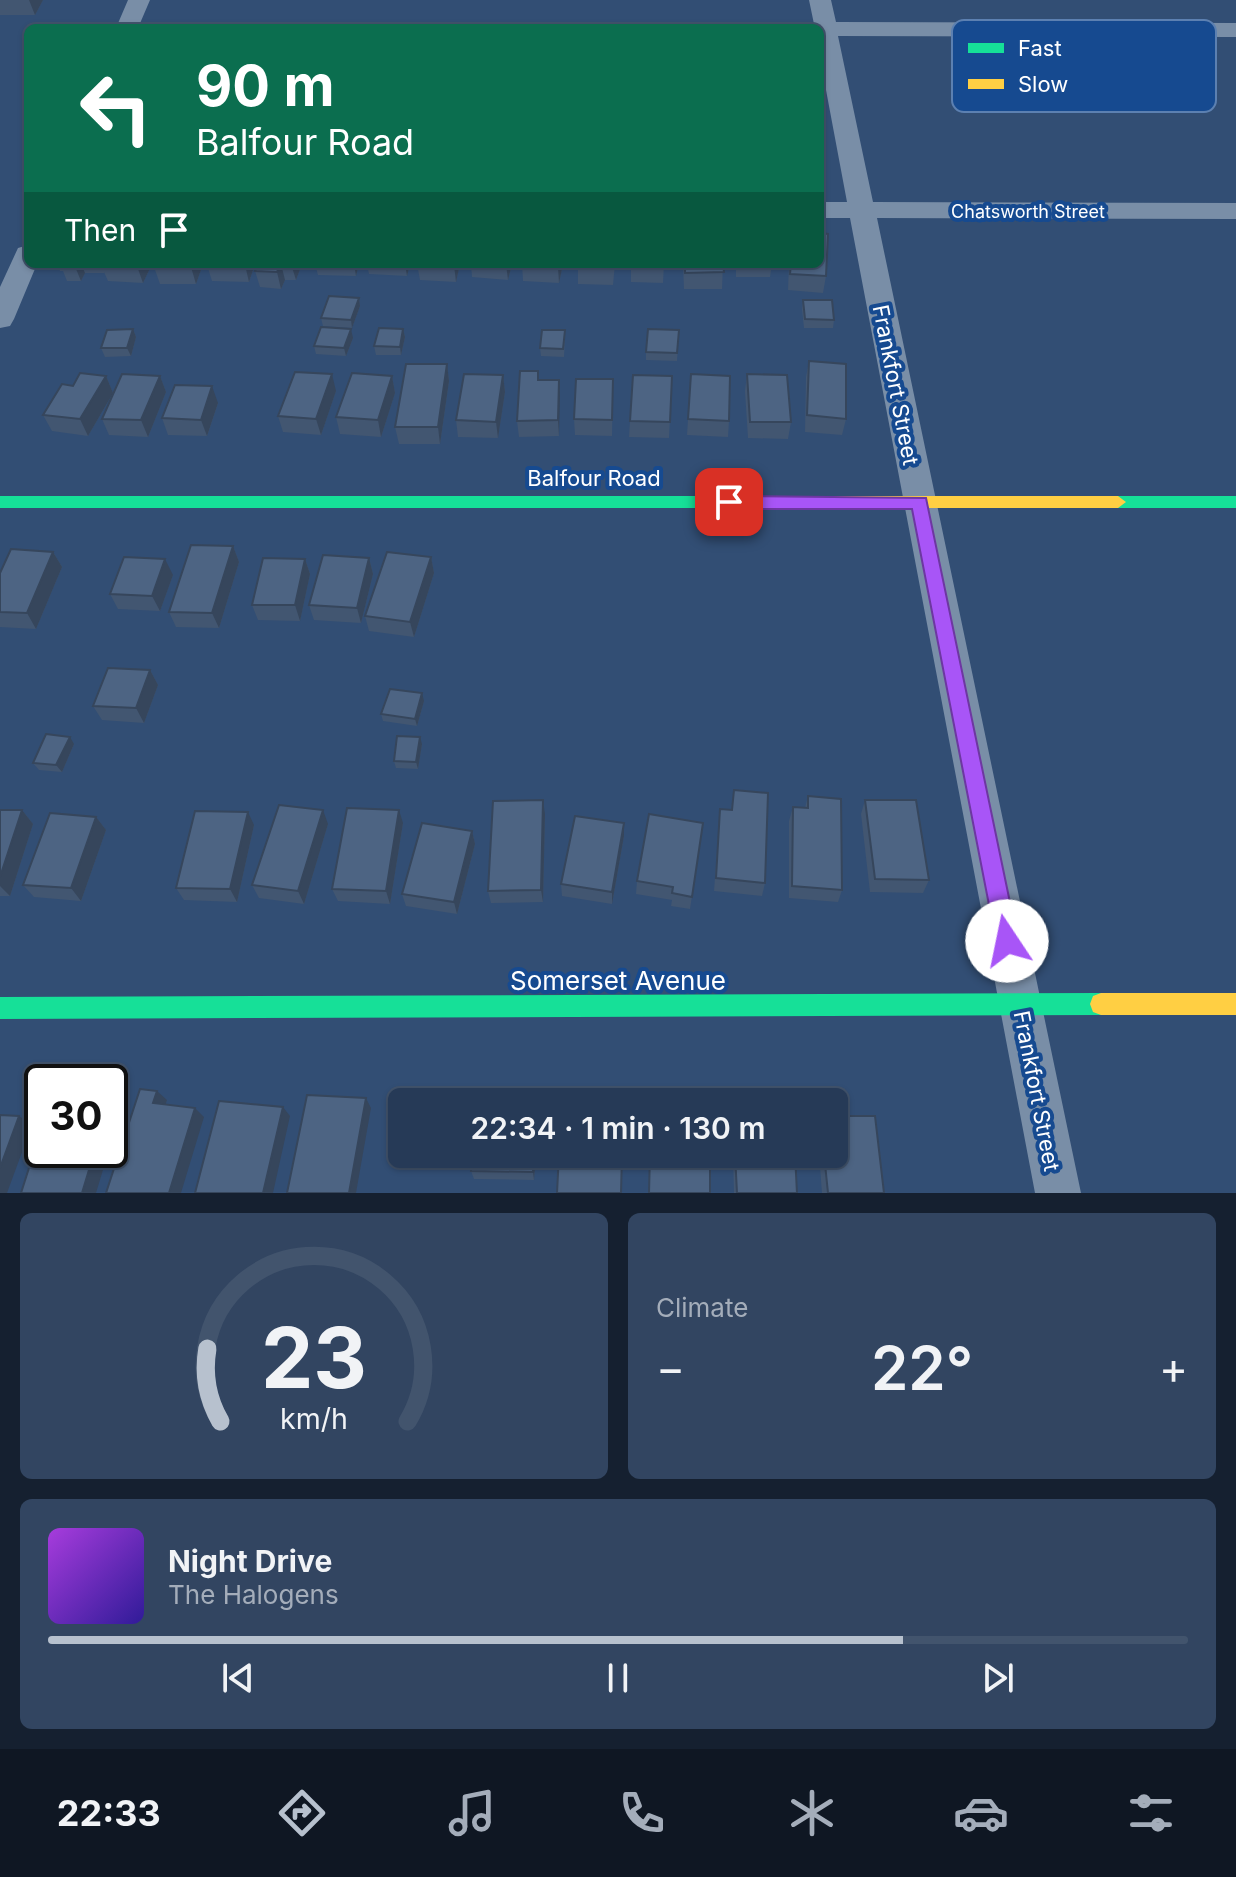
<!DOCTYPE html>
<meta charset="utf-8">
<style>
:root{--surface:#263a57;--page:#324561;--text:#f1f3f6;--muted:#a4adba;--line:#42546d;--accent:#b7c1ce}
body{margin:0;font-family:Inter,sans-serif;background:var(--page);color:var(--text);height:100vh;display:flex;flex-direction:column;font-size:30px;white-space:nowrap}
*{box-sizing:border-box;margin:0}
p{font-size:26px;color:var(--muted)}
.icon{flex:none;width:44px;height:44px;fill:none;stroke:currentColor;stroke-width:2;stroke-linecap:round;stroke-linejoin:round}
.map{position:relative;height:1193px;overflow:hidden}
.panel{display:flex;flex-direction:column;gap:20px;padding:20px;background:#152030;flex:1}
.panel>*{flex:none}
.hud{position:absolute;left:24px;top:24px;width:800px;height:244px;border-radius:12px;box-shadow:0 2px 6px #0004,0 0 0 2px var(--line);background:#0b6e4f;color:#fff;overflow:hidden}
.speed{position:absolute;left:24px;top:1064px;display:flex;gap:16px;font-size:40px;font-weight:700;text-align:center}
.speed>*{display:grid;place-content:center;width:104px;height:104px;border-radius:50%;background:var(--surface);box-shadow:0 2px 6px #0004,0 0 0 2px var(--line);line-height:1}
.speed .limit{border:4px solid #111;border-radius:12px;background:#fff;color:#111}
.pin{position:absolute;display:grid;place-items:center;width:68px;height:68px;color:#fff;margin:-34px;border-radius:16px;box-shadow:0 4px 12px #0006}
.me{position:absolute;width:88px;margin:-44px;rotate:349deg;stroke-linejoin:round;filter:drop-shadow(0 0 6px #0008)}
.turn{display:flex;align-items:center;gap:28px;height:168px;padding:0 40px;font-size:36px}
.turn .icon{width:104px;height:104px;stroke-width:2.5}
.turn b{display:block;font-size:56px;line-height:68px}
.then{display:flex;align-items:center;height:76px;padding:0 40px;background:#0003;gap:16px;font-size:30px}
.big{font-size:60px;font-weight:600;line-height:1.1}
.panel .card{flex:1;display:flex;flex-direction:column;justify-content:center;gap:12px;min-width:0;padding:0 28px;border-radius:12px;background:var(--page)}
.panel .dial{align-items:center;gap:0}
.dial svg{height:208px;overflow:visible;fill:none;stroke:var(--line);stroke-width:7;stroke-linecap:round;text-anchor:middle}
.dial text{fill:var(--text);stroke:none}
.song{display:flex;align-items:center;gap:24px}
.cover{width:96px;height:96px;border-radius:12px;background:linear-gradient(135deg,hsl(280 70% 55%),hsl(250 70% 35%))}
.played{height:8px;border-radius:4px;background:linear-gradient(90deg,var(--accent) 75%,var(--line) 75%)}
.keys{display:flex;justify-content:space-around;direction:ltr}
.heat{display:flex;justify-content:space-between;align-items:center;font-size:44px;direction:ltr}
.panel .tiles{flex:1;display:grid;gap:20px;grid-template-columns:1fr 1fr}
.card:last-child{grid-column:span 2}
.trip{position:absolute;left:388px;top:1088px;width:460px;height:80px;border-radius:12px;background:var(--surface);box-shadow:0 2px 6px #0004,0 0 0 2px var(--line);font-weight:600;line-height:80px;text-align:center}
.menu{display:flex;height:128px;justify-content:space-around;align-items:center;background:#0f1723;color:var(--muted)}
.menu .icon{width:56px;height:56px}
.menu .selected{color:var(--accent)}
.menu b{font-size:36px;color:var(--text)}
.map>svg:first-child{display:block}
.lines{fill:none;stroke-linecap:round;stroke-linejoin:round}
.street{fill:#798ea7;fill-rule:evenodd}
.fast{fill:#16e098;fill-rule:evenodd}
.slow{fill:#ffcf43;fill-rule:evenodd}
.wall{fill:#425671}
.shaded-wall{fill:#36465c}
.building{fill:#4d6483;stroke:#36465c;stroke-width:2}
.route{fill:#a855f7;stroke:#6d37a1;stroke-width:2}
.labels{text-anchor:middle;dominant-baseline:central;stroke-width:8;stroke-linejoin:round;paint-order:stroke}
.far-street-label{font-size:18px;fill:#fff;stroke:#164a90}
.street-label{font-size:22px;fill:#fff;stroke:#164a90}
.near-street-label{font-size:26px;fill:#fff;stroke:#164a90}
.key{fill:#164a90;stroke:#5c80b1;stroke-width:2}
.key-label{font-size:22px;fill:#fff}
</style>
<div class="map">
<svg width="1236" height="1193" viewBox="0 0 1236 1193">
<rect width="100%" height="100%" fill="#324e74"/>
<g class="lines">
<path class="street" d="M128,0H150L138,28H116Z
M809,0H831L836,22L1236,23V37L838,36L873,202L1236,203V219L877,218L1081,1193H1035L850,218H820V202H847L820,58V28H809L814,24Z
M28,245V264H37L14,319L10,326L0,328V287L18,248Z"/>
<path class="fast" d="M0,496H833L841,502L833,508H0Z
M1118,496H1236V508H1118L1110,502Z
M1101,993L1109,996L1112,1004L1109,1012L1101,1015L0,1019V997Z"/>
<path class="slow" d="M833,496H1118L1126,502L1118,508H833L825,502Z
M1101,993H1236V1015H1101L1093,1012L1090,1004L1093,996Z"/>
</g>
<path class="wall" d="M0,0H43L35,15H0Z
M57,264H152L143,283L108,281L104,272V273H85L81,281H67L63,271H60Z
M203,264L196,284H160L154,267Z
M255,264L249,282L212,281L207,265Z
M258,264H302L296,280H285L281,289L260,287L255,271Z
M315,264H359L356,276L318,275Z
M367,264H410L407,276L369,274Z
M417,264H460L456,282L420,280Z
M471,264H512L508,280L472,277Z
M522,264H563L559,283L523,281Z
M578,264H615L613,285L578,284Z
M631,264H664L663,283L631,282Z
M683,264H723L722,289H684Z
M736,264H772L770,277H736Z
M789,264H820L826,276L823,293L788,290Z
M359,298L360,306L352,328L323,326L321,318Z
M803,300L834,320L833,328H804L802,309Z
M133,329L136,337L131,356L105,357L101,348Z
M403,329L405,337L401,355H376L374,346Z
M679,330L677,361L646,360V352Z
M353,338L346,356L316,354L314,346Z
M565,338L564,357L541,356L540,348Z
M809,361L846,419L842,435L805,432L806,377Z
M447,364L449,381L440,444H399L395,427Z
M538,371L539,380H559V436L519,437L517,421Z
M691,374L729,421L728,437L687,435Z
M747,374L791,422L788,439L748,438L745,391Z
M503,375L505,392L498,438L458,437L456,420Z
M106,376L113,393L88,436L52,431L43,415L73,386Z
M160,376L166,392L148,437L109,435L102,419Z
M392,376L395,393L381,437L340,434L336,417Z
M672,376L669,438L629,437L630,421Z
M613,379L612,436L575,435L574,419Z
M336,391L321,435L283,432L278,416Z
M218,403L207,436L168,435L162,418Z
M233,546L239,562L219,628L176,627L169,612Z
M53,552L62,567L36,629L0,627V573Z
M431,557L434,573L414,637L369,631L365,616Z
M369,558L373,574L361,623L314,620L309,605Z
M305,559L310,574L300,621L258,620L252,605Z
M173,575L160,611L118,609L110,594Z
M150,670L158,685L144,723L102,720L93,706Z
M424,701L417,726L383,721L381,714Z
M74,744L62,772L39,770L33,763Z
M422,744L418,769L396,768L394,761Z
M734,790L765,883L762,896L714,891L720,809L731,810Z
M808,796L842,890L838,902L789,898V821L793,807L805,808Z
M865,800L929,880L923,893L870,892L861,814Z
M0,810H22L33,824L10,896H0Z
M545,814L543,902L491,903L488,891Z
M96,817L106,830L81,901L34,897L23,885Z
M403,823L390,904L338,901L332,889Z
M624,823V836L612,904L562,896L561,884Z
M703,823L690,909L671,906L672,900L636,894L637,881Z
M328,824L304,904L259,898L252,885Z
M254,825L237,902L184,900L176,888Z
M472,831L475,844L457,914L406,906L402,894Z
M472,1154H536L534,1180L474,1179L471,1171Z
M733,1154H795L797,1193H734Z
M819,1154H834L884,1193H822Z"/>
<path class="shaded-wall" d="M29,0H43L35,15Z
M74,264H81L85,273L81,281Z
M138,264H152L143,283L137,266Z
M192,264H203L196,284L191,267Z
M245,264H255L249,282L245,265Z
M281,264L285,280L281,289L277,272Z
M291,264H302L296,280Z
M354,264H359L356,276Z
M405,264H410L407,276Z
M454,264H460L456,282L454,265Z
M506,264H512L508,280Z
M559,264H563L559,283L558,267Z
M359,298L360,306L352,328L351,320Z
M133,329L136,337L131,356L127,348Z
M351,329L353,338L346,356L344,348Z
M403,329L405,337L401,355L400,347Z
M447,364L449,381L440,444L438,427Z
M332,374L336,391L321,435L316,419Z
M503,375L505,392L498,438L496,422Z
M106,376L113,393L88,436L80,419Z
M160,376L166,392L148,437L141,420Z
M392,376L395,393L381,437L378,420Z
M559,380L560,396L559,436L558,420Z
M212,386L218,403L207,436L201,420Z
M233,546L239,562L219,628L212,613Z
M53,552L62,567L36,629L27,613Z
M431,557L434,573L414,637L410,622Z
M369,558L373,574L361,623L357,608Z
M165,559L173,575L160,611L152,596Z
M305,559L310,574L300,621L295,605Z
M150,670L158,685L144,723L136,708Z
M422,693L424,701L417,726L415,719Z
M70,737L74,744L62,772L56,765Z
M420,737L422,744L418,769L416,762Z
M543,800L545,814L543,902L541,890Z
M22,810L33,824L10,896L0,886V877Z
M323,810L328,824L304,904L298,891Z
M399,810L403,823L390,904L386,891Z
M248,812L254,825L237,902L230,889Z
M96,817L106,830L81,901L71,888Z
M624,823V836L612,904V892Z
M472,831L475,844L457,914L454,902Z
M157,1091L167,1100L163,1112L153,1103Z
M366,1098L371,1108L356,1193H349Z
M110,1107L119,1114L110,1145Z
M283,1107L290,1116L273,1193H263Z
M195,1108L204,1117L181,1193H169Z
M19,1116L32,1125L7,1193H0V1168Z
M95,1150H109L96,1193H82Z
M534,1154H536L534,1180L533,1172Z"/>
<path class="building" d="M820,233L828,234L826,276L790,274L791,264H820Z
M101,264H138L137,266Z
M155,264H192L191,267H154Z
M207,264H245V265Z
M258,264H280L277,272L255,271Z
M422,264H454V265Z
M522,264H559L558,267Z
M578,264H613V268L578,267Z
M631,264H664V266H631Z
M685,264H723L724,272L685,273Z
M329,296L359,298L351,320L321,318Z
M803,300H832L834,320L805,319Z
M321,327L351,329L344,348L314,346Z
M379,328L403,329L400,347L374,346Z
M133,329L127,348H101L107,330Z
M648,329L679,330L677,353L646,352Z
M542,330H565L563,349L540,348Z
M809,361L846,364V419L807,415Z
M406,364H447L438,427H395Z
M520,371H538V380H559L558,420L517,421Z
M295,372L332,374L316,419L278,416Z
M80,373L106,376L80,419L43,415L62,384L73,386Z
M352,373L392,376L378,420L336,417Z
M122,374L160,376L141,420L102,419Z
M464,374L503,375L496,422L456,420Z
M691,374L730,376L729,421L688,419Z
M747,374L787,375L791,422H750Z
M633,375L672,376L670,422L630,421Z
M576,379H613L612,420L574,419Z
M175,385L212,386L201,420L162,418Z
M191,545L233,546L212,613L169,612Z
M11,549L53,552L27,613L0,612V573Z
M387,552L431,557L410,622L365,616Z
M323,555L369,558L357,608L309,605Z
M124,557L165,559L152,596L110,594Z
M263,558L305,559L295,605H252Z
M108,668L150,670L136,708L93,706Z
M390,689L422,693L415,719L381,714Z
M46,734L70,737L56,765L33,763Z
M397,736L420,737L416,762L394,761Z
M734,790L768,793L765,883L716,878L720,809L732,810Z
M808,796L841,799L842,890L792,886L793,807L808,808Z
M543,800L541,890L488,891L493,801Z
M865,800H916L929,880L875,879Z
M279,805L323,810L298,891L252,885Z
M347,808L399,810L386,891L332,889Z
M0,810H22L0,877Z
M195,811L248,812L230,889L176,888Z
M50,813L96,817L71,888L23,885Z
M649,814L703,823L692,897L672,893L673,887L637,881Z
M575,816L624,823L612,892L561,884Z
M422,823L472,831L454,902L402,894Z
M561,1088L622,1089V1102H560Z
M140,1089L157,1091L153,1103L195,1108L169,1193H106Z
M307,1095L366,1098L349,1193H287Z
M477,1098L537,1099V1102H477Z
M219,1101L283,1107L263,1193H195Z
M734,1101L792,1102H734Z
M0,1115L19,1116L0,1168Z
M834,1116H875L884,1193H828L824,1154H834Z
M42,1127V1150H95L82,1193H21Z
M472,1154H534L533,1172L471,1171Z
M559,1154H622L621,1193H557Z
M650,1154H710V1193H649Z
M735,1154H795L797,1193H737Z"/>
<path class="route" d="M729,496L926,498L1018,941L1015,949L1007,952L999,949L996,941L912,509H729L721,502Z"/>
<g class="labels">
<g class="far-street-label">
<text x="1028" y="211">Chatsworth Street</text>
</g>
<g class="street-label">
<text transform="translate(896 385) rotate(79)">Frankfort Street</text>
<text x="594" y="478">Balfour Road</text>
<text transform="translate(1037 1091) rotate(79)">Frankfort Street</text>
</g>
<g class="near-street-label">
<text x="618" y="980">Somerset Avenue</text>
</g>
</g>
<rect x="952" y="20" width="264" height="92" rx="12" class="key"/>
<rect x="968" y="43" width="36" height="10" fill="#16e098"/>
<rect x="968" y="79" width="36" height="10" fill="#ffcf43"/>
<g class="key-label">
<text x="1018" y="56">Fast</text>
<text x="1018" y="92">Slow</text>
</g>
</svg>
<div class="speed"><div class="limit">30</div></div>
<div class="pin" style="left:729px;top:502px;background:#d93025"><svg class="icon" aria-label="arrive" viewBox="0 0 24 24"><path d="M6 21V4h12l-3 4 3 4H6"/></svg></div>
<svg class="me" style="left:1007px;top:941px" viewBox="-20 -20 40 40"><circle r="19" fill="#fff"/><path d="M0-13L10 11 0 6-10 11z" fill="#a855f7"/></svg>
<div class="trip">22:34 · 1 min · 130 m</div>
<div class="hud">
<div class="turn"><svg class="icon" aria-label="left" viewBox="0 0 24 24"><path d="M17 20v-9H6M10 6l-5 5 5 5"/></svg><div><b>90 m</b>Balfour Road</div></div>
<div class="then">Then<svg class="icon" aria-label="arrive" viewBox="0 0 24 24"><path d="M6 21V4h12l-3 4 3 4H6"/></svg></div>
</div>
</div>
<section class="panel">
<div class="tiles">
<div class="card dial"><svg viewBox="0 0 100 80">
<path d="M14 69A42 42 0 1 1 86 69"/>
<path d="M14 69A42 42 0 0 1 9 41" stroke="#b7c1ce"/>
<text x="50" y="56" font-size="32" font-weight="700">23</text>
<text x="50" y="72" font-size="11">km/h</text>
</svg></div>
<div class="card"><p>Climate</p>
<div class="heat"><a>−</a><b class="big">22°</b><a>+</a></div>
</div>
<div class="card">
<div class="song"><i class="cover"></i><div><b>Night Drive</b><p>The Halogens</p></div></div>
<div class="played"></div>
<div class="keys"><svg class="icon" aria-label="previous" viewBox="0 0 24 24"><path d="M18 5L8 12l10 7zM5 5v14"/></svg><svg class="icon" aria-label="pause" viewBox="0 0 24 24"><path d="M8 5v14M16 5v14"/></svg><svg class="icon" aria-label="next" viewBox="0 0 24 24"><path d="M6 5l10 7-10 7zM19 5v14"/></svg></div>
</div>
</div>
</section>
<nav class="menu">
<b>22:33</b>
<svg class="icon selected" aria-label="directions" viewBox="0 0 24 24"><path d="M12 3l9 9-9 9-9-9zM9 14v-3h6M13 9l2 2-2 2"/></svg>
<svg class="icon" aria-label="music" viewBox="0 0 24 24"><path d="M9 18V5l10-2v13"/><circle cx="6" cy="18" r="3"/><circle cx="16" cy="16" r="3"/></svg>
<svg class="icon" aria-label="phone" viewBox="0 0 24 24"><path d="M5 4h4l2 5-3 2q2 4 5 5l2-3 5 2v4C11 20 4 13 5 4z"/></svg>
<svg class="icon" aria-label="climate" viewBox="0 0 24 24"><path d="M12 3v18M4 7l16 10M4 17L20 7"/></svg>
<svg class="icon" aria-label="car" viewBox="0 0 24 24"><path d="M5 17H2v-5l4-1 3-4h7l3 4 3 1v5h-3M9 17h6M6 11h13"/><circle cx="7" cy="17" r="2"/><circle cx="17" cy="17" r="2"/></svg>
<svg class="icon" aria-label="filters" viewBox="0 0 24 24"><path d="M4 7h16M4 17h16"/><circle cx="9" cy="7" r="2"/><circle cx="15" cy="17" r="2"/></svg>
</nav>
